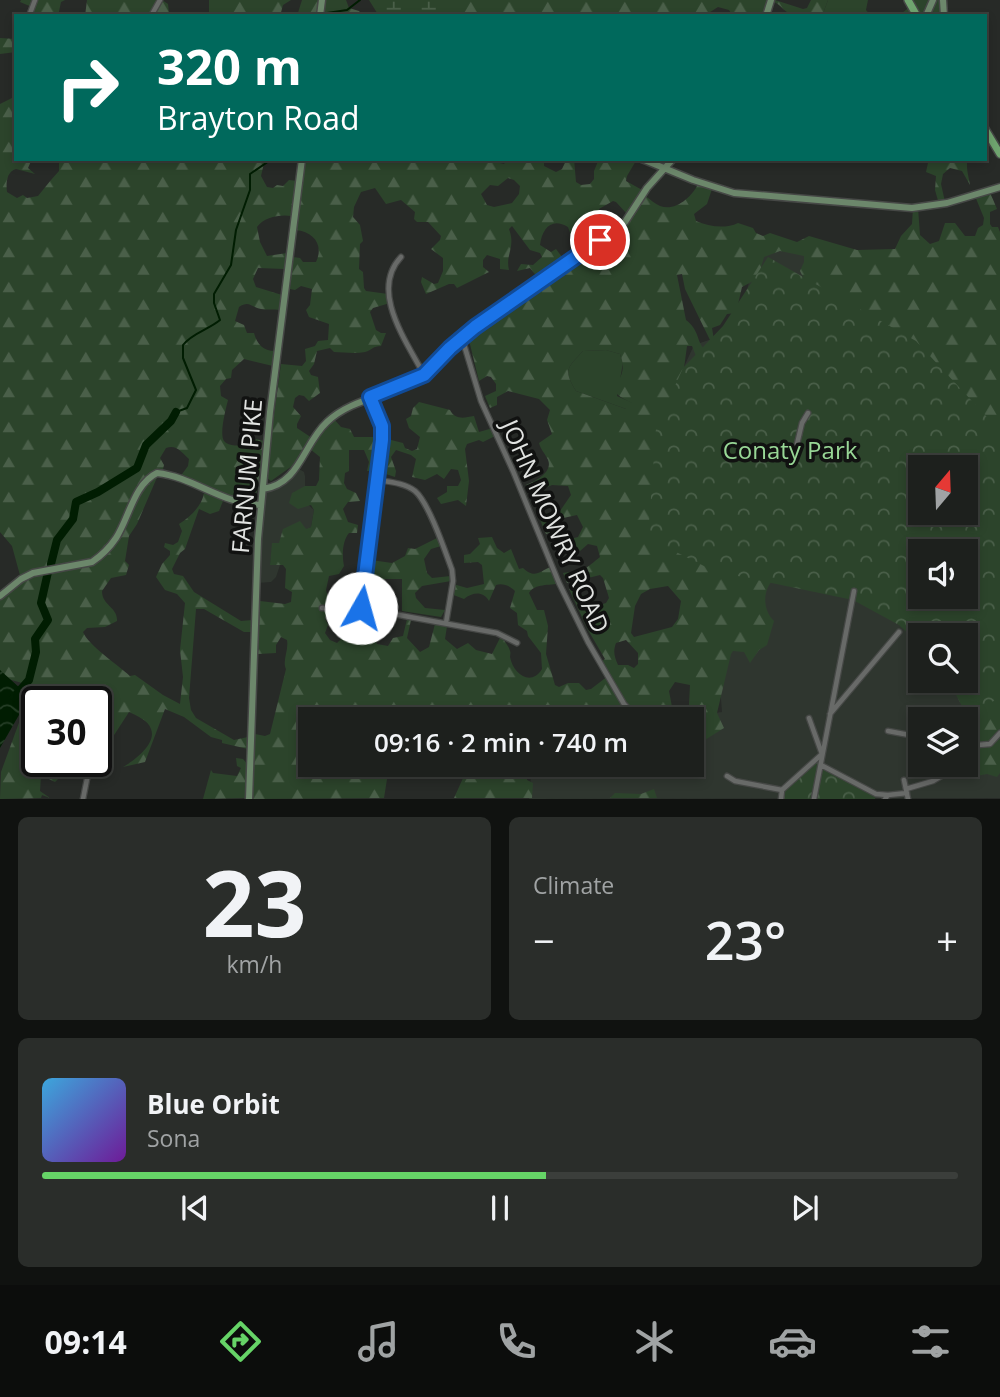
<!DOCTYPE html>
<meta charset="utf-8">
<style>
:root{--surface:#1d201d;--page:#2a2d2a;--text:#f1f3f6;--muted:#a0a3a4;--line:#3b3e3b;--accent:#66d467}
body{margin:0;font-family:"Open Sans",sans-serif;background:var(--page);color:var(--text);height:100vh;display:flex;flex-direction:column;font-size:26px;white-space:nowrap}
*{box-sizing:border-box;margin:0}
p{font-size:23px;color:var(--muted)}
.icon{flex:none;width:38px;height:38px;fill:none;stroke:currentColor;stroke-width:2;stroke-linecap:round;stroke-linejoin:round}
.map{position:relative;height:799px;overflow:hidden}
.drawer{display:flex;flex-direction:column;gap:18px;padding:18px;background:#101210;flex:1}
.drawer>*{flex:none}
.hud{position:absolute;left:14px;top:14px;width:973px;height:147px;border-radius:0px;box-shadow:0 4px 10px #0003,0 0 0 2px var(--line);background:#00695c;color:#fff;overflow:hidden}
.needle{width:46px;rotate:19deg}
.buttons{position:absolute;left:908px;top:455px;display:grid;gap:14px}
.buttons a{display:grid;place-items:center;width:70px;height:70px;border-radius:0px;background:var(--surface);box-shadow:0 4px 10px #0003,0 0 0 2px var(--line);font-size:35px}
.speed{position:absolute;left:21px;top:686px;display:flex;gap:14px;font-size:35px;font-weight:700;text-align:center}
.speed>*{display:grid;place-content:center;width:91px;height:91px;border-radius:50%;background:var(--surface);box-shadow:0 4px 10px #0003,0 0 0 2px var(--line);line-height:1}
.speed .limit{border:4px solid #111;border-radius:10px;background:#fff;color:#111}
.pin{position:absolute;display:grid;place-items:center;width:60px;height:60px;color:#fff;margin:-30px;border:4px solid #fff;border-radius:50%;box-shadow:0 2px 7px #0007}
.me{position:absolute;width:77px;margin:-38px;rotate:7deg;stroke-linejoin:round;filter:drop-shadow(0 0 5px #0008)}
.turn{display:flex;align-items:center;gap:24px;height:147px;padding:0 28px;font-size:32px}
.turn .icon{width:91px;height:91px;stroke-width:2.5}
.turn b{display:block;font-size:49px;line-height:60px}
.big{font-size:52px;font-weight:600;line-height:1.1}
.drawer .tile{flex:1;display:flex;flex-direction:column;justify-content:center;gap:10px;min-width:0;padding:0 24px;border-radius:10px;background:var(--page)}
.drawer .dial{align-items:center;gap:0}
.dial b{font-size:91px;line-height:1}
.song{display:flex;align-items:center;gap:21px}
.cover{width:84px;height:84px;border-radius:10px;background:linear-gradient(135deg,hsl(200 70% 55%),hsl(280 70% 35%))}
.played{height:7px;border-radius:4px;background:linear-gradient(90deg,var(--accent) 55%,var(--line) 55%)}
.keys{display:flex;justify-content:space-around;direction:ltr}
.heat{display:flex;justify-content:space-between;align-items:center;font-size:38px;direction:ltr}
.drawer .tiles{flex:1;display:grid;gap:18px;grid-template-columns:1fr 1fr}
.tile:last-child{grid-column:span 2}
.trip{position:absolute;left:298px;top:707px;width:406px;height:70px;border-radius:0px;background:var(--surface);box-shadow:0 4px 10px #0003,0 0 0 2px var(--line);font-weight:600;line-height:70px;text-align:center}
.menu{display:flex;height:112px;justify-content:space-around;align-items:center;background:#0c0d0c;color:var(--muted)}
.menu .icon{width:49px;height:49px}
.menu .active{color:var(--accent)}
.menu b{font-size:32px;color:var(--text)}
.map>svg:first-child{display:block}
.built{fill:#2f362f;fill-rule:evenodd}
.grass{fill:#2c442b}
.forest{fill:url(#forest-firs);fill-rule:evenodd}
.wetland{fill:url(#wetland-marsh)}
.park{fill:url(#park-crowns);fill-rule:evenodd}
.water{fill:url(#water-waves)}
.lines{fill:none;stroke-linecap:round;stroke-linejoin:round}
.stream{stroke:#011d02;stroke-width:2}
.river{stroke:#011d02;stroke-width:8}
.street-casing{stroke:#464846;stroke-width:7}
.secondary-casing{stroke:#464846;stroke-width:9}
.primary-casing{stroke:#464846;stroke-width:10}
.street{stroke:#686a68;stroke-width:4.5}
.secondary{stroke:#6c876b;stroke-width:6}
.primary{stroke:#6fa46f;stroke-width:7}
.route-casing{stroke:#114b97;stroke-width:18}
.route{stroke:#1a73e8;stroke-width:12}
.labels{text-anchor:middle;dominant-baseline:central;stroke-width:7;stroke-linejoin:round;paint-order:stroke}
.park-label{font-size:24px;fill:#98d796;stroke:#111211}
.street-label{font-size:24px;fill:#e1e3e1;stroke:#111211}
</style>
<div class="map">
<svg width="1000" height="799" viewBox="0 0 1000 799">
<defs>
<pattern id="forest-firs" width="22" height="20" patternUnits="userSpaceOnUse" patternTransform="scale(1.75)"><rect width="22" height="20" fill="#2c442b"/><path d="M5 1l3.5 6h-7zM16 11l3.5 6h-7z" fill="#4a5f49"/></pattern>
<pattern id="wetland-marsh" width="20" height="14" patternUnits="userSpaceOnUse" patternTransform="scale(1.75)"><rect width="20" height="14" fill="#2c442b"/><path d="M1 5h8M5 5V1M11 12h8M15 12V8" fill="none" stroke="#4a5f49"/></pattern>
<pattern id="park-crowns" width="20" height="18" patternUnits="userSpaceOnUse" patternTransform="scale(1.75)"><rect width="20" height="18" fill="#2c442b"/><path d="M2 6a3 3 0 1 1 6 0M12 15a3 3 0 1 1 6 0" fill="none" stroke="#4a5f49"/></pattern>
<pattern id="water-waves" width="16" height="10" patternUnits="userSpaceOnUse" patternTransform="scale(1.75)"><rect width="16" height="10" fill="#011d02"/><path d="M0 5q4-4 8 0t8 0" fill="none" stroke="#263e27"/></pattern>
</defs>
<rect width="100%" height="100%" fill="#272a27"/>
<path class="built" d="M759,242L845,256L1000,437V798L529,799L532,765H691V719L677,718L722,712L715,622L656,428L694,345L715,338L742,310ZM920,467H966V513H920ZM920,551H966V597H920ZM920,635H966V681H920ZM920,719H966V765H920Z
M294,466L304,472L305,476V488L294,492L314,510L311,527L279,543H273L270,565H280L276,577L271,582L257,583L261,486L272,483L284,476Z"/>
<path class="grass" d="M828,0H868L866,10L871,16H822Z
M908,0H943L944,16H898L911,6Z
M606,350L620,354L623,363L617,396L633,403L632,409H626L576,391C563,370 567,368 583,351Z"/>
<path class="forest" d="M21,0H65L61,2L58,16H30L32,7L20,2Z
M87,0H162L168,4L169,13L172,16H85Z
M209,0H291L283,5L280,16H209Z
M302,0H319L317,16H297Z
M325,0H346L349,8L359,11L363,16H323Z
M439,0H770L765,16H733L729,10L718,7L707,14L695,12L693,16H391Z
M775,0L803,9L807,8L811,0H828L822,16C810,16 799,17 787,12C782,9 781,5 774,2Z
M0,38L16,39V52L0,54Z
M16,96V159H32L28,168L35,174L16,169C6,172 6,184 7,192L17,198L23,195L27,198L38,196L51,180L59,171V159H265L261,176L267,187L273,188L277,185L283,186L289,180L297,181L292,216C280,214 264,217 257,227L260,242L267,256L287,253L285,269L258,268L253,279L256,287L282,295L280,310C274,309 266,310 261,309C251,307 249,300 239,307L235,321L244,325L247,333H254C257,344 263,351 275,351L273,366L244,359L232,370L231,378L226,379L220,386L221,396L228,400C226,408 219,434 224,441C229,447 240,445 247,446L256,439L264,441L257,492L248,500L242,501L180,477L188,466L189,459C182,453 177,444 166,448L160,458L164,465L162,473L158,475L137,524L129,536L125,561L129,565L126,575L111,578L102,591C102,606 118,607 117,621L105,627L87,628L83,632C88,645 118,665 130,676L135,675L163,695L180,704L183,677L180,650L185,603L177,594L165,590L156,577L162,564L170,555V551L164,547L165,543L173,545L178,542L182,531L179,524C190,517 202,506 204,493L223,501L219,511L210,514L199,509L185,549L180,553L172,569L174,574L183,576L194,592L241,621L253,620V632H244L204,609H196L189,698L191,710L196,718L234,740L248,737V749L222,743V740L211,737L184,717L165,709L145,762L123,767C134,761 157,744 151,729C148,720 137,716 129,712L107,746L101,745L96,751V702H37V747L33,753L44,772L58,779L55,782L41,775L40,791L50,798L42,795L41,798L0,799L1,772L32,687C19,680 13,683 0,674V595L21,579L12,546L0,532V104Z
M306,159H482L504,164L508,159H544V166L556,172L562,169L566,160L574,159L576,182L581,185L590,184L594,179V171L599,159H637L627,176L626,181L644,191L628,215L616,202L613,201L599,209L602,222L592,212L576,222L572,230L584,247L580,250L574,244L568,227C552,217 542,228 540,245L551,252L556,249L565,261L539,279L530,268L517,271L521,264L533,265L542,257L540,253L530,250L512,226L509,229C516,248 505,254 509,270L500,269V259L487,255L483,260V267L489,272L457,288L454,284H449L426,294L421,282L422,277L434,284L438,283L443,271V258L431,249L440,240L441,236L428,222H417L414,219L415,212L401,200L386,204L375,188L361,192L354,207L353,217L360,225L363,241L360,244L359,269L363,272L364,288L366,291L388,294L390,303L373,308L370,312L376,330L381,333H386L381,346C373,346 372,350 365,352C354,354 344,352 334,352L330,348L317,351L314,364L309,371L311,375L318,377L320,393L309,401L304,396L299,395L295,398L293,407L301,416L297,424V428L312,438L292,466L271,481L267,478L266,474L281,364L302,366L306,361L305,349L315,346L318,341L328,340L329,324L309,317L306,310L310,305L312,289L301,286L295,290L290,289L293,257L300,258L303,262H316C324,245 314,232 296,230ZM508,178L514,180L520,186L519,194L512,203L494,207L487,205L481,194L490,185L498,186Z
M925,159H968C965,165 969,178 970,185L962,171L950,168L943,174L941,184L945,202L939,204L935,190L936,176L926,172L928,163Z
M698,184L712,189L707,204L694,214L696,221C709,227 726,229 738,223L753,228L756,233L763,236L770,233L797,242L809,236L857,250L895,249L901,236L912,224L913,208H918L920,235L930,244L939,241L945,223H955L965,236H975L978,228L983,225L984,218L975,196L989,190L997,209L990,212V224L992,227H998L1000,232V492L966,467L802,275L800,271L804,262V256L780,251L764,257L760,271L761,277L742,287L736,313L727,314L720,325L712,328L714,340H710L685,289L682,274L677,275L686,320C700,331 696,341 705,350L696,356L692,346H687L684,368L686,378L773,580C762,591 763,611 774,621L767,645L759,650L750,663L744,652L733,651L731,654L717,713L724,728L700,743L691,745V719L652,718L632,708L627,710L632,719H310V765H400L398,777L387,779L384,798L253,799L255,734L265,736L270,734L286,669C282,661 289,650 287,640L281,637L276,645V653L258,654L260,601L285,604L291,602L292,592L285,588L286,569L283,565H270L272,543H279L283,529L300,521L306,529L311,527L314,510L311,505L298,509L289,503L292,493L305,486H316L319,480L320,457L310,449L333,418L341,427L350,429L354,437H379L376,471H367L369,462L364,450H349V471L345,473L344,483L347,489L356,493L360,501L348,502L343,509L348,522L358,525L357,533H349C342,541 342,556 344,566L339,574L329,576L326,590L330,606L325,618L328,625L325,633L330,640L337,643L350,630V636L356,642L365,641L369,634L374,635L377,644L388,646L393,638L403,636L407,619L411,620L407,638L420,652L429,647L435,624L447,626L445,639L457,649L468,643L476,650L492,654L501,636C504,641 509,646 510,651C511,653 510,655 510,657C513,674 531,687 542,669L541,653L528,636L527,631L518,625L517,613L510,608L515,591C510,586 503,583 496,585L489,601C483,591 473,592 464,599L451,594L453,584L467,588L484,584L482,565L478,562L464,563V555L470,554L480,544L478,538L492,537L497,548L504,553L511,549L519,569L523,568C535,579 539,572 552,566L560,583C549,586 535,583 529,593L537,610H544L548,626L546,654L555,685L559,687L568,683H579L586,690L591,689L608,676L601,662L605,659L588,630L569,589L591,599L597,606L606,603L609,598L603,578L600,575L588,578L584,584L576,578L567,583L563,573C569,571 574,574 580,571C586,569 595,561 600,557L597,546L588,544L580,551L572,541L574,538L578,537L583,527L577,515L554,520L551,524L552,532L546,534L538,515L560,511L571,495L568,486L552,485L530,495L526,485C536,481 555,471 547,458C544,452 541,450 539,443L552,434L547,420L550,410L539,399L508,391L497,397V405L490,408L485,396L496,391V384L491,377L487,376L479,381L468,336L621,229L645,196C650,199 655,204 660,206C675,212 692,197 698,184ZM606,350L620,354C633,386 594,385 632,403V409H626L576,391C563,370 567,368 583,351ZM668,586L681,601L678,619L672,627L634,637L631,633L635,606L641,594L650,589ZM626,640L638,653V664L634,668L628,665H618C614,656 613,651 616,643ZM675,682L690,685L689,705L686,707H672L669,691Z
M419,402L450,410C455,420 464,418 474,416L479,432L493,428L497,435L483,442L479,440L467,444L465,449L469,481L466,506L458,500L441,504L437,498L447,492V486H458L461,480L458,470L451,469L444,479L437,474L425,480L412,477L416,459L411,455L396,450L391,457L396,471L395,477L383,473L387,439L403,443L405,448L412,451L417,449L420,437L409,428L406,419L411,416L413,408Z
M437,538L441,546L431,549L424,559L427,573L432,578L451,576V581L422,586L415,593L416,598L425,608L445,610L441,617L402,611V579H385L368,583L371,560L392,563L405,556L408,548L415,549Z
M1000,681V773L997,777L987,774L961,779L954,769L960,765H966V760L975,753L966,747V724L975,719L968,703Z
M236,758L243,759L248,765L246,798L203,799L211,770L213,773L237,776L241,768L237,766Z
M469,765H527V780L533,783L532,798H454Z
M654,789L657,798H610L615,793L641,794Z"/>
<path class="wetland" d="M369,0H455L443,16H379Z"/>
<path class="park" d="M768,257L916,341L1000,431V696L969,720L949,681H966V635H920V644L899,625L853,600L714,571L648,538L656,428L683,368L723,326ZM920,467H966V513H920ZM920,551H966V597H920Z
M822,754L821,765L876,794L875,799H781L782,790Z"/>
<path class="water" d="M0,670L21,689L23,708L0,748Z"/>
<g class="lines">
<path class="stream" d="M324,16L327,13L347,10L360,0
M176,412L187,408L196,390L183,358V345C192,333 208,330 220,320L214,303V294L231,265L236,230L250,190V174L272,159"/>
<path class="river" d="M51,564L57,540L73,519L76,502L98,492L137,468L146,445L171,421L176,412
M14,697L29,680L36,652L35,639L48,620L41,603L48,572"/>
<g class="street-casing">
<path id="street" d="M29,16L35,0
M151,16L160,0
M401,257C369,291 407,342 424,375
M462,338L481,401L513,471L559,583L588,642L624,704L638,719
M797,444L802,423L808,413
M378,480C390,482 405,483 415,491C429,503 445,551 452,570L453,581L446,623
M322,608H361L497,633L517,643
M361,608L382,440V426L370,397
M830,714L899,632
M888,731L920,737
M966,746L990,744L1000,733
M966,757L968,747
M821,765L876,794L888,795
M727,776L735,781L782,790L781,799
M904,780L908,799
M906,789L933,781L960,765
M782,790L822,754L809,718
M83,799L88,774
M814,799L854,591
M885,799L888,795L907,793"/>
</g>
<g class="secondary-casing">
<path id="secondary" d="M943,0L944,16
M320,16L322,0
M766,16L771,0
M926,16L933,0
M642,159L693,180L734,193L912,208L947,203L1000,187
M263,489C300,484 303,444 327,422C354,396 395,397 424,375C432,369 439,359 446,352C455,343 465,335 475,327L625,222L647,188L673,159
M0,596L21,579L33,573L92,562C101,556 110,547 116,538C129,518 134,484 157,473C194,477 221,504 261,505
M249,799L258,539L270,412L302,159"/>
</g>
<g class="primary-casing">
<path id="primary" d="M908,0L917,16
M985,129L1000,154"/>
</g>
<use href="#street" class="street"/>
<use href="#secondary" class="secondary"/>
<use href="#primary" class="primary"/>
</g>
<g class="lines">
<g class="route-casing">
<path id="route" d="M361,608L382,440V426L370,397L424,375L450,348L475,327L600,240"/>
</g>
<use href="#route" class="route"/>
</g>
<g class="labels">
<g class="park-label">
<text x="790" y="449">Conaty Park</text>
</g>
<g class="street-label">
<text transform="translate(246 476) rotate(-85)">FARNUM PIKE</text>
<text transform="translate(556 526) rotate(66)">JOHN MOWRY ROAD</text>
</g>
</g>
</svg>
<div class="buttons">
<a><svg class="needle" viewBox="-14 -14 28 28"><path d="M0-13l5 13h-10z" fill="#e53935"/><path d="M0 13l5-13h-10z" fill="#a0a3a4"/></svg></a>
<a><svg class="icon" aria-label="sound" viewBox="0 0 24 24"><path d="M4 9h4l5-4v14l-5-4H4zM17 9q2 3 0 6"/></svg></a>
<a><svg class="icon" aria-label="search" viewBox="0 0 24 24"><circle cx="10" cy="10" r="6"/><path d="M15 15l6 6"/></svg></a>
<a><svg class="icon" aria-label="layers" viewBox="0 0 24 24"><path d="M12 4l9 5-9 5-9-5zM3 14l9 5 9-5"/></svg></a>
</div>
<div class="speed"><div class="limit">30</div></div>
<div class="pin" style="left:600px;top:240px;background:#d93025"><svg class="icon" aria-label="arrive" viewBox="0 0 24 24"><path d="M6 21V4h12l-3 4 3 4H6"/></svg></div>
<svg class="me" style="left:361px;top:608px" viewBox="-20 -20 40 40"><circle r="19" fill="#fff"/><path d="M0-13L10 11 0 6-10 11z" fill="#1a73e8"/></svg>
<div class="trip">09:16 · 2 min · 740 m</div>
<div class="hud">
<div class="turn"><svg class="icon" aria-label="right" viewBox="0 0 24 24"><path d="M7 20v-9h11M14 6l5 5-5 5"/></svg><div><b>320 m</b>Brayton Road</div></div>
</div>
</div>
<section class="drawer">
<div class="tiles">
<div class="tile dial"><b>23</b><p>km/h</p></div>
<div class="tile"><p>Climate</p>
<div class="heat"><a>−</a><b class="big">23°</b><a>+</a></div>
</div>
<div class="tile">
<div class="song"><i class="cover"></i><div><b>Blue Orbit</b><p>Sona</p></div></div>
<div class="played"></div>
<div class="keys"><svg class="icon" aria-label="previous" viewBox="0 0 24 24"><path d="M18 5L8 12l10 7zM5 5v14"/></svg><svg class="icon" aria-label="pause" viewBox="0 0 24 24"><path d="M8 5v14M16 5v14"/></svg><svg class="icon" aria-label="next" viewBox="0 0 24 24"><path d="M6 5l10 7-10 7zM19 5v14"/></svg></div>
</div>
</div>
</section>
<nav class="menu">
<b>09:14</b>
<svg class="icon active" aria-label="directions" viewBox="0 0 24 24"><path d="M12 3l9 9-9 9-9-9zM9 14v-3h6M13 9l2 2-2 2"/></svg>
<svg class="icon" aria-label="music" viewBox="0 0 24 24"><path d="M9 18V5l10-2v13"/><circle cx="6" cy="18" r="3"/><circle cx="16" cy="16" r="3"/></svg>
<svg class="icon" aria-label="phone" viewBox="0 0 24 24"><path d="M5 4h4l2 5-3 2q2 4 5 5l2-3 5 2v4C11 20 4 13 5 4z"/></svg>
<svg class="icon" aria-label="climate" viewBox="0 0 24 24"><path d="M12 3v18M4 7l16 10M4 17L20 7"/></svg>
<svg class="icon" aria-label="car" viewBox="0 0 24 24"><path d="M5 17H2v-5l4-1 3-4h7l3 4 3 1v5h-3M9 17h6M6 11h13"/><circle cx="7" cy="17" r="2"/><circle cx="17" cy="17" r="2"/></svg>
<svg class="icon" aria-label="filters" viewBox="0 0 24 24"><path d="M4 7h16M4 17h16"/><circle cx="9" cy="7" r="2"/><circle cx="15" cy="17" r="2"/></svg>
</nav>
